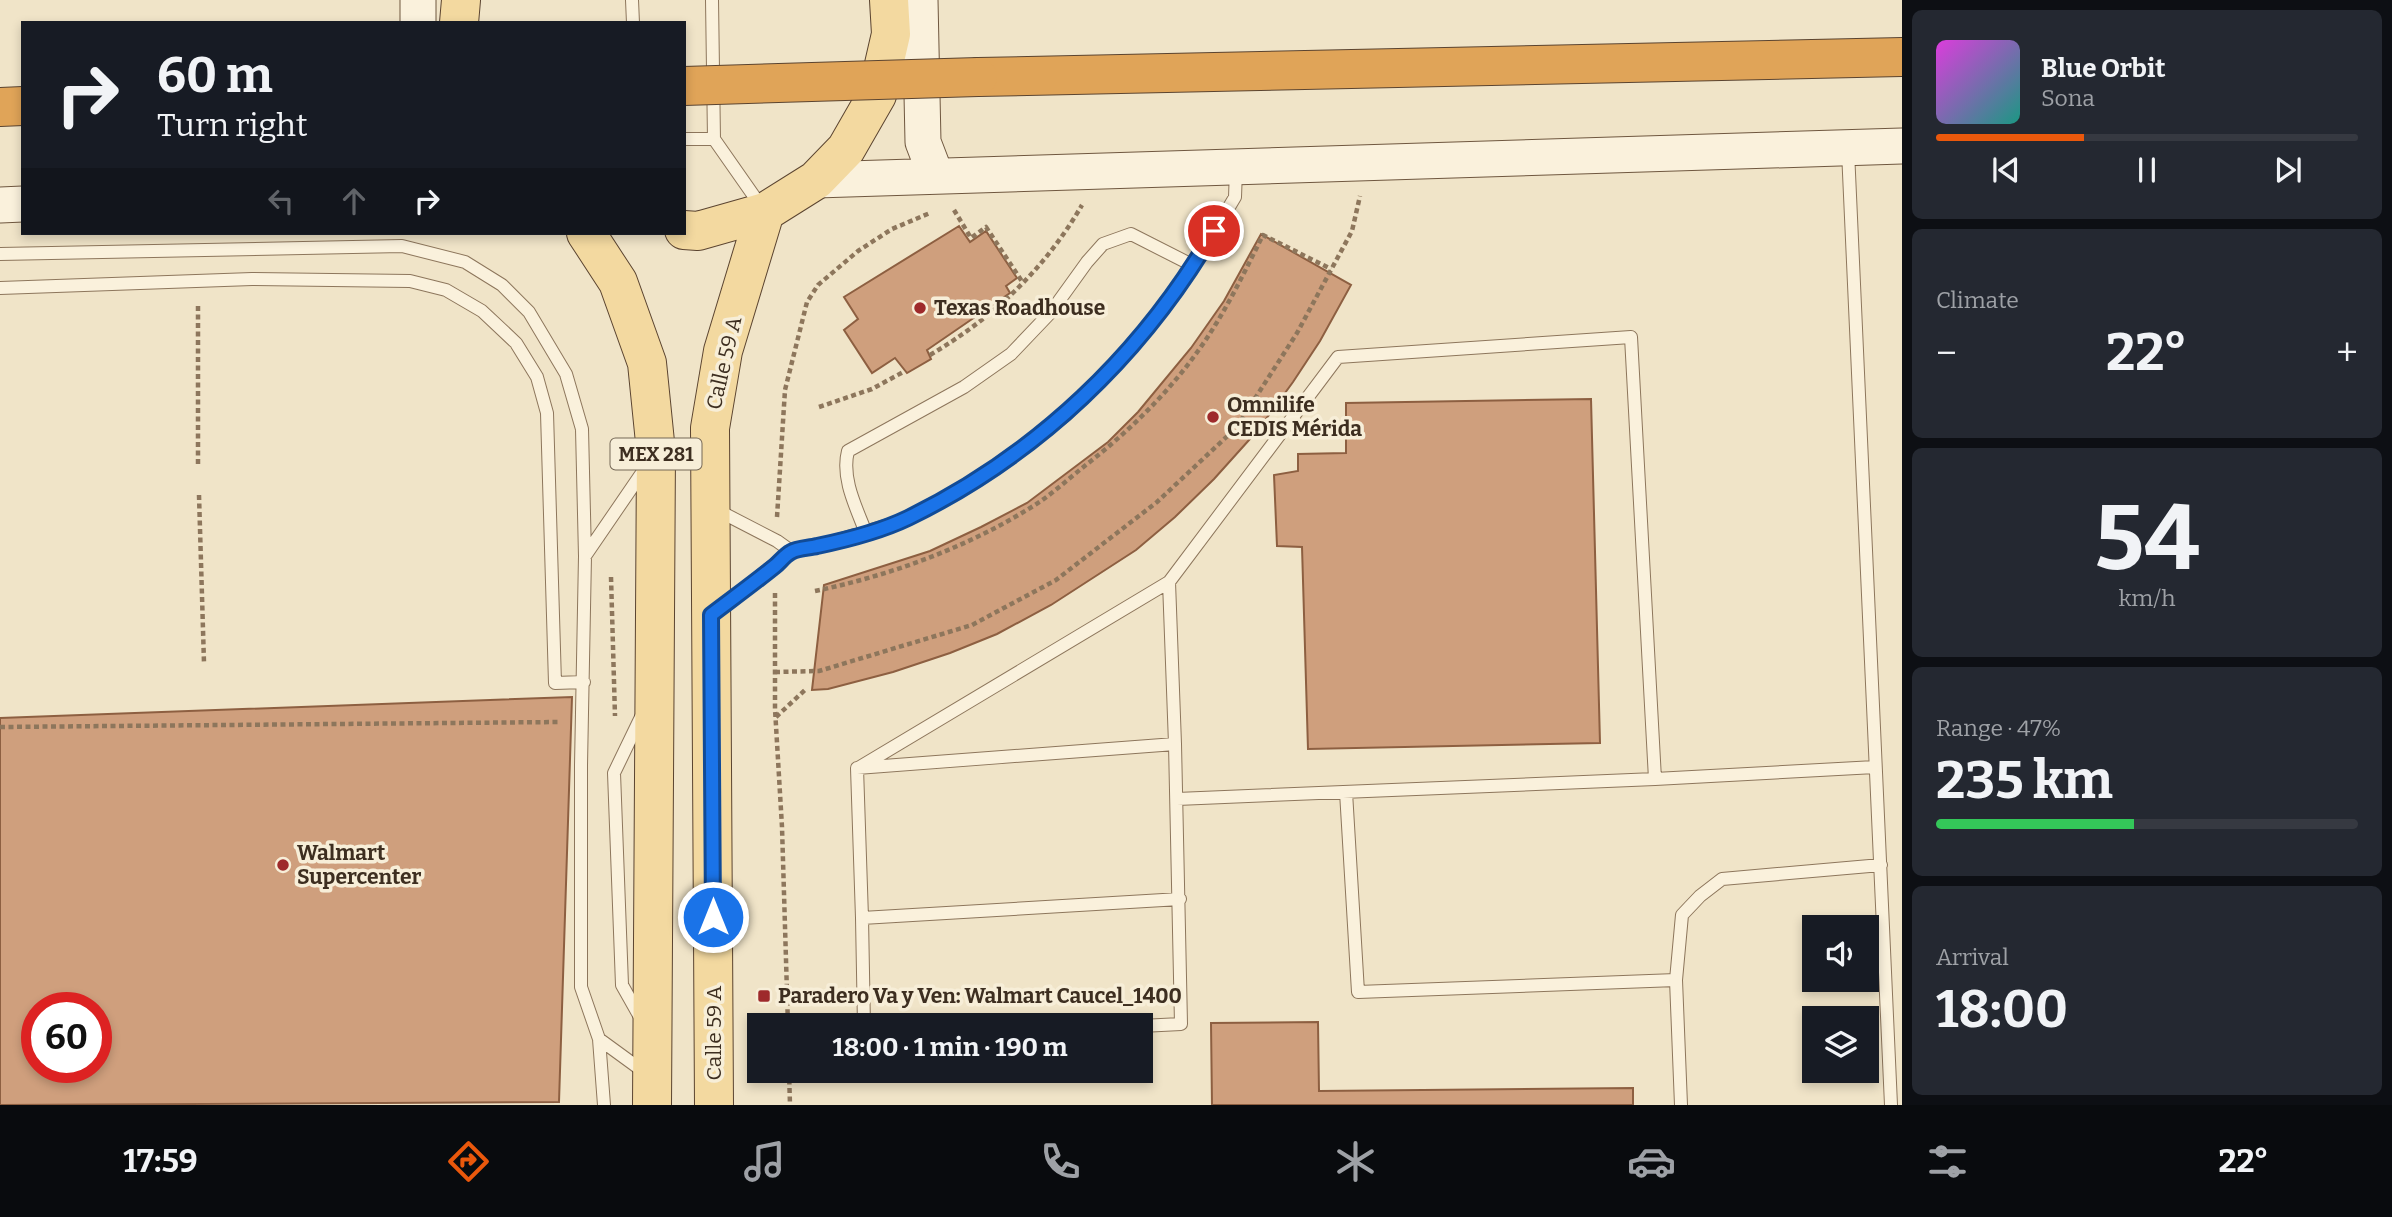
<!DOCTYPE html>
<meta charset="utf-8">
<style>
:root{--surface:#171b24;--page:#242831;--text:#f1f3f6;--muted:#9ea1a6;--line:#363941;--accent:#ea580c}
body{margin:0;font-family:Bitter,serif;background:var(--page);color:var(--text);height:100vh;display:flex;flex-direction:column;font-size:26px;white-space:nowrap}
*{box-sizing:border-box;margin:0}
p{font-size:23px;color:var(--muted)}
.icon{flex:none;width:38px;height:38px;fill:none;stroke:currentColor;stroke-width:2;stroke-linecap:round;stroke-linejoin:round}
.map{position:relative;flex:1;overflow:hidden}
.panel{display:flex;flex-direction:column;gap:10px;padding:10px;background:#0d0f14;width:490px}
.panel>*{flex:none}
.banner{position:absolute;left:21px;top:21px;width:665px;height:214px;border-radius:0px;box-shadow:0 4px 10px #0003;background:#171b24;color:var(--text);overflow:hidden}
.controls{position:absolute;left:1802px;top:915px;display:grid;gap:14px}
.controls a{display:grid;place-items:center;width:77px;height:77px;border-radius:0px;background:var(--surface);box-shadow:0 4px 10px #0003;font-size:35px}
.speed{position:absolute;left:21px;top:992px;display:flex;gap:14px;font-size:35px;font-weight:700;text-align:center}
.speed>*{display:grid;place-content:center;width:91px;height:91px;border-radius:50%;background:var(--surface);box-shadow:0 4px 10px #0003;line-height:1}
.speed .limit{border:10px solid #d22;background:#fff;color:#111}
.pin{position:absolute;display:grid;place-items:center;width:60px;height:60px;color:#fff;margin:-30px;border:4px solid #fff;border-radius:50%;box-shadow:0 2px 7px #0007}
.me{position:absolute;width:77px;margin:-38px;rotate:0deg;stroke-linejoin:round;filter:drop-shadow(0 0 5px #0008)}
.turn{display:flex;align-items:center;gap:24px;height:147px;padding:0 21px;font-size:32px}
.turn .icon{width:91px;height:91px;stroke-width:2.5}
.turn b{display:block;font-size:49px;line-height:60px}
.lanes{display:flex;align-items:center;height:66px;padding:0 21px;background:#0003;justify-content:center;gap:35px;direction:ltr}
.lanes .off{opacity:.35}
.big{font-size:52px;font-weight:700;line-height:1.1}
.panel .tile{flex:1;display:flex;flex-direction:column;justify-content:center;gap:10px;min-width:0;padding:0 24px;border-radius:10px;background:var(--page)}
.panel .dial{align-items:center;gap:0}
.dial b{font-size:91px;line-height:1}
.song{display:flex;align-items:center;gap:21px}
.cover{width:84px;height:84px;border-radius:10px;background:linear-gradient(135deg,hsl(300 70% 55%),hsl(170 70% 35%))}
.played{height:7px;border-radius:4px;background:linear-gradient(90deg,var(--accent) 35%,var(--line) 35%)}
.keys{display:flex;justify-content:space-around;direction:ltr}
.heat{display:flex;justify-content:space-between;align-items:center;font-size:38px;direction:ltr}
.charge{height:10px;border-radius:5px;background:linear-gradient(90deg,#34c759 47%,var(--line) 0)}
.trip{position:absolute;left:747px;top:1013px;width:406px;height:70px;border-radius:0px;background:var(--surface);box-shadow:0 4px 10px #0003;font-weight:700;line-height:70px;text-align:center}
.dock{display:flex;height:112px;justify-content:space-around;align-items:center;background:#090b0e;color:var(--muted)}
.dock .icon{width:49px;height:49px}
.dock .on{color:var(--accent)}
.dock b{font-size:32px;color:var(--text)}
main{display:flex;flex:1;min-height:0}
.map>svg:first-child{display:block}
.building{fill:#cf9f7d;stroke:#8d5f41;stroke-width:2;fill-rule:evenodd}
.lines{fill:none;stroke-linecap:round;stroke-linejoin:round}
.lane-casing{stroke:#8d765c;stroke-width:14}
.secondary-casing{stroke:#6f573f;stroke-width:37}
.primary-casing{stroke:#5b4430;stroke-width:40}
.highway-casing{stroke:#5b4430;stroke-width:40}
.path{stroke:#8d765c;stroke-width:4.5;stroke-dasharray:5 3.5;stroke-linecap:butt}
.lane{stroke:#faf1dc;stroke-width:12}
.secondary{stroke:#faf1dc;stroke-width:35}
.primary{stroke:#f3d9a0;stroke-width:38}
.highway{stroke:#e0a458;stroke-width:38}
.highway-bridge-casing{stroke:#5b4430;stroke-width:40;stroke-linecap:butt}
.highway-bridge{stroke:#e0a458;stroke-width:38}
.route-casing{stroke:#114b97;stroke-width:18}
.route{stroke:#1a73e8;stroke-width:12}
.poi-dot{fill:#9e2a2b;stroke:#f7eed8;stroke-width:2.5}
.labels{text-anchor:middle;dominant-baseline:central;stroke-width:7;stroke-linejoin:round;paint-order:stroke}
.shield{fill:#f7eed8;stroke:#756857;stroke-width:2}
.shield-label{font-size:19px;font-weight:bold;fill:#3d2e20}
.poi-label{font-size:21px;font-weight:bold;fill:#3d2e20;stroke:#f7eed8;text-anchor:start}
.street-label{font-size:21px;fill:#3d2e20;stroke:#f7eed8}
</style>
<main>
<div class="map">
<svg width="1902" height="1105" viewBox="0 0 1902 1105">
<rect width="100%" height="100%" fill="#f0e4c8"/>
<path class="building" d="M959,226L970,242L986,231L1017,278L1006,286L1010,293L927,350L931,359L907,373L895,358L872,373L844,330L858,319L844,297Z
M1261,234L1351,285L1320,341L1293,382L1258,430L1214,479L1175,517L1136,550L1051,605L997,634L950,653L893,672L828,689L812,690L824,585L930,551L981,527L1027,503L1108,442L1138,412L1191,348L1224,301Z
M1591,399L1600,743L1308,749L1302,547L1277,546L1274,475L1298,471V454L1346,453V403Z
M572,697L559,1102L0,1105V718ZM37,1008H96V1068H37Z
M1318,1022L1319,1091L1633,1088V1105H1212L1211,1023Z"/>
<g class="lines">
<g class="lane-casing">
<path id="lane" d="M632,0L633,23
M712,0L714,139
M684,139H714L763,209
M1848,151L1891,1105
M0,254L402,246L465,262L502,285L529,312L566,374L582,429L585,556L581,765V987L599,1039L647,1074
M0,288L252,279L410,281L446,290L482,311L516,343L537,377L547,413L555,683L584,682
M715,509L777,541L791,551
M866,533C856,507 841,478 848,451L964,387L1011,354L1051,312L1087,262L1103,244L1131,234L1194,266
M585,556L646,467
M719,609L791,551L818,546L905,520L960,491L1012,457L1066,415L1113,366L1159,313L1194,266L1235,197L1236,170
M1175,744L1169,582L1338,357L1631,337L1655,779L1875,767
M860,767L1169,582
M1346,792L1358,992L1676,980
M1177,799L1655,779
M862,918L857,768L1175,744L1181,1024L1141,1026
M640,1017L622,985L614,773L641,717
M864,1026L862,918L1180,899
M599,1039L604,1105
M1681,1105L1676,980L1682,915L1700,896L1722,879L1881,865"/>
</g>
<g class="secondary-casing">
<path id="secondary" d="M418,0V23
M920,0L923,142L936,176
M816,180L1902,146
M0,205L23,204"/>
</g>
<g class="primary-casing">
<path id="primary" d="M459,23L461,0
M684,230L698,231L765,212L816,180L846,149L877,95L891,34L889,0
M586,233L618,282L647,363L656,452L652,1105
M714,1105L710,428L723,351L765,212"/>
</g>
<g class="highway-casing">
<path id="highway" d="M978,77L1902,57
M0,107L23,106"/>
</g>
<path class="path" d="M954,210L971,238L986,227L1023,283
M930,355C993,318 1045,269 1082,205
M819,407L872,389L905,371
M198,464V303
M199,495L204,663
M777,517L785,390L807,302L818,285L858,251L892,229L930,213
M611,577L615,716
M815,591C893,575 974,545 1041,501C1058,489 1074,474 1091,461C1131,429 1168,393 1198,351C1224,315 1243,275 1263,235L1331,269
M775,593V709L782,827L788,1026
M775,672L819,671L972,625L1056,580L1157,502L1236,428L1297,333L1352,231L1360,196
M776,717L805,690
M0,727L560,722
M789,1071L790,1105"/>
<use href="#lane" class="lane"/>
<use href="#secondary" class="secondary"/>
<use href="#primary" class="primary"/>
<use href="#highway" class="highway"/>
<g class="highway-bridge-casing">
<path id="highway-bridge" d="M684,86L978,77"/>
</g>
<use href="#highway-bridge" class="highway-bridge"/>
</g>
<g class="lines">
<g class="route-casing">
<path id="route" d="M713,917L711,615C732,599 754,583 775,566C780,562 785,555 791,552C797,548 809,548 817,546C846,540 881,531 908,518C1037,455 1142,355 1214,231"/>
</g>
<use href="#route" class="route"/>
</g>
<g class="poi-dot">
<circle cx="920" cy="308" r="7"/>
<circle cx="1213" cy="417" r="7"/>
<circle cx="283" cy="865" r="7"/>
<rect x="757" y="989" width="14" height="14" rx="3.5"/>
</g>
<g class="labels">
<rect class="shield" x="610.5" y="438.5" width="91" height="31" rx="5"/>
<g class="shield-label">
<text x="656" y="454">MEX 281</text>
</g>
<g class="poi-label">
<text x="934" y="308">Texas Roadhouse</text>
<text x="1227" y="405">Omnilife<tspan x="1227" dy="24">CEDIS Mérida</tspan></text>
<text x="297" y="853">Walmart<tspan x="297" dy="24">Supercenter</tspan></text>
<text x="778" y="996">Paradero Va y Ven: Walmart Caucel_1400</text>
</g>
<g class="street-label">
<text transform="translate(724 363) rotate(-77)">Calle 59 A</text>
<text transform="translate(714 1033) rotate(-90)">Calle 59 A</text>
</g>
</g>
</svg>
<div class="controls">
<a><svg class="icon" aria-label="sound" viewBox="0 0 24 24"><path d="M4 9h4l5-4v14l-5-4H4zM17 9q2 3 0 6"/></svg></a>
<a><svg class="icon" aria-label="layers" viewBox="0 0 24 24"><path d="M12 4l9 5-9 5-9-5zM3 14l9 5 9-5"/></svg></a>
</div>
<div class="speed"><div class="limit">60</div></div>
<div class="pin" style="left:1214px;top:231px;background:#d93025"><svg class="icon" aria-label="arrive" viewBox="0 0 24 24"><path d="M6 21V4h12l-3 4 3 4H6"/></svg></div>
<svg class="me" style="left:713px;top:917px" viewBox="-20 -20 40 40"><circle r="17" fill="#1a73e8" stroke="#fff" stroke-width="3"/><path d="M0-11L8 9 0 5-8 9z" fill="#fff"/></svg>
<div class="trip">18:00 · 1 min · 190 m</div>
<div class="banner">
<div class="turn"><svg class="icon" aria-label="right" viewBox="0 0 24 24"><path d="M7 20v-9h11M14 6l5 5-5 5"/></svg><div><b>60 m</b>Turn right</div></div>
<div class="lanes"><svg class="icon off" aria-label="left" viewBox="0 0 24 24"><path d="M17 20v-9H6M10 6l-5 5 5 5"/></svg><svg class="icon off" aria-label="ahead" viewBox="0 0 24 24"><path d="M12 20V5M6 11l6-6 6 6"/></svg><svg class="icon" aria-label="right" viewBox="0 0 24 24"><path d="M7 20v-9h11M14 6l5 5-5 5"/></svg></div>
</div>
</div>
<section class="panel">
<div class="tile">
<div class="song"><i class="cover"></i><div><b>Blue Orbit</b><p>Sona</p></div></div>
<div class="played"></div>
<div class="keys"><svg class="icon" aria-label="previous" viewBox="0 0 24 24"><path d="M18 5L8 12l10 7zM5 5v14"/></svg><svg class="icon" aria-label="pause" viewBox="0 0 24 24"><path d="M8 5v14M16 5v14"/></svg><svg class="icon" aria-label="next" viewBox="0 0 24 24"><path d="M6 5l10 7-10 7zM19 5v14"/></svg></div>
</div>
<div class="tile"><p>Climate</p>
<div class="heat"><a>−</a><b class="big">22°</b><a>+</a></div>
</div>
<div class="tile dial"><b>54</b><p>km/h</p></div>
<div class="tile"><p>Range · 47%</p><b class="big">235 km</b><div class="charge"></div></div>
<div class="tile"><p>Arrival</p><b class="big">18:00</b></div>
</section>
</main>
<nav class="dock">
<b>17:59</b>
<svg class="icon on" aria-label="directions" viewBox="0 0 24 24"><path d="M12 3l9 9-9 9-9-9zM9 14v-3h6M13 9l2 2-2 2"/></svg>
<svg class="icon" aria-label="music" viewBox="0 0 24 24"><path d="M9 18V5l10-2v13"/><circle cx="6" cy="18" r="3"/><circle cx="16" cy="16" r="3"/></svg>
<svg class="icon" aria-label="phone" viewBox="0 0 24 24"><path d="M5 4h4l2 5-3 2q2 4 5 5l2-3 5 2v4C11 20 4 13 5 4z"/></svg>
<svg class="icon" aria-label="climate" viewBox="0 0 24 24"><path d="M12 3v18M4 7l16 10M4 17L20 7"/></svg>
<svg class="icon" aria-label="car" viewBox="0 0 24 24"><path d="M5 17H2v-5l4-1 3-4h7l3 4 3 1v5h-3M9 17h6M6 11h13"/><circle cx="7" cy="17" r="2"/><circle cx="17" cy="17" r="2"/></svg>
<svg class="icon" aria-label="filters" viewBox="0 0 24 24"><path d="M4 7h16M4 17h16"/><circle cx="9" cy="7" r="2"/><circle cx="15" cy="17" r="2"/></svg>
<b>22°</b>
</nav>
